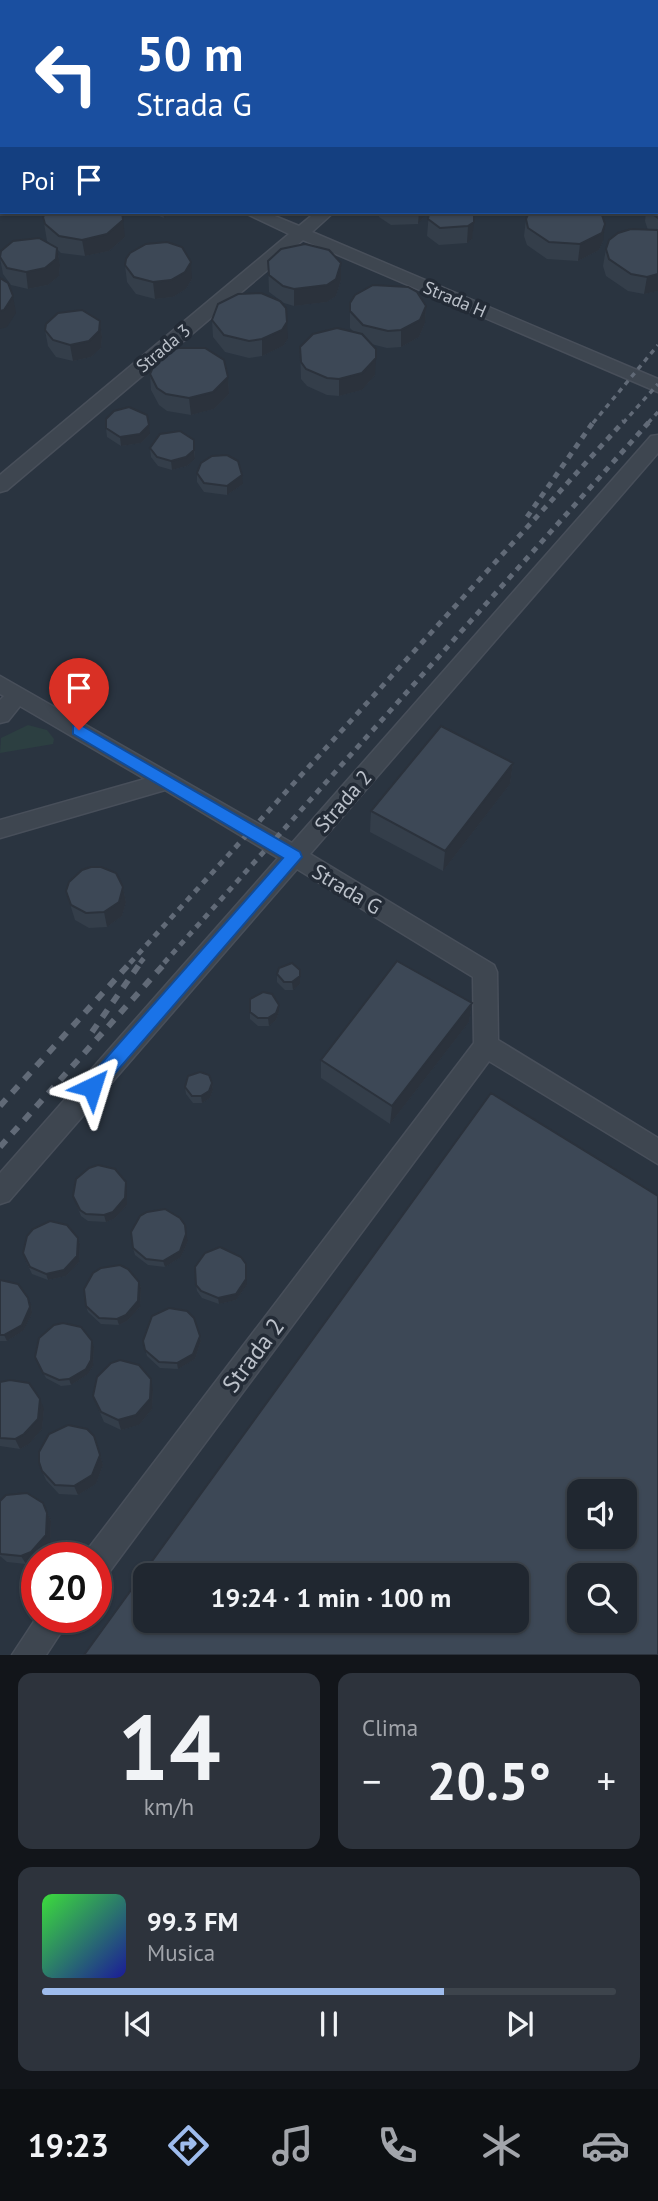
<!DOCTYPE html>
<html lang="it">
<meta charset="utf-8">
<style>
:root{--surface:#202730;--page:#2d333c;--text:#f1f3f6;--muted:#a2a5ab;--line:#3d444c;--accent:#9ebced}
body{margin:0;font-family:"PT Sans",sans-serif;background:var(--page);color:var(--text);height:100vh;display:flex;flex-direction:column;font-size:26px;white-space:nowrap}
*{box-sizing:border-box;margin:0}
p{font-size:23px;color:var(--muted)}
.icon{flex:none;width:38px;height:38px;fill:none;stroke:currentColor;stroke-width:2;stroke-linecap:round;stroke-linejoin:round}
.map{position:relative;height:1655px;overflow:hidden}
.drawer{display:flex;flex-direction:column;gap:18px;padding:18px;background:#12151a;flex:1}
.drawer>*{flex:none}
.banner{position:absolute;left:0px;top:0px;width:658px;height:214px;box-shadow:0 2px 5px #0004,0 0 0 2px var(--line);background:#1a4fa0;color:#fff;overflow:hidden}
.tools{position:absolute;left:567px;top:1479px;display:grid;gap:14px}
.tools a{display:grid;place-items:center;width:70px;height:70px;border-radius:14px;background:var(--surface);box-shadow:0 2px 5px #0004,0 0 0 2px var(--line);font-size:35px}
.speed{position:absolute;left:21px;top:1542px;display:flex;gap:14px;font-size:35px;font-weight:700;text-align:center}
.speed>*{display:grid;place-content:center;width:91px;height:91px;border-radius:50%;background:var(--surface);box-shadow:0 2px 5px #0004,0 0 0 2px var(--line);line-height:1}
.speed .limit{border:10px solid #d22;background:#fff;color:#111}
.pin{position:absolute;display:grid;place-items:center;width:60px;height:60px;color:#fff;margin:-72px -30px;border-radius:50% 50% 50% 0;rotate:-45deg;box-shadow:0 0 7px #0007}
.pin .icon{rotate:45deg}
.me{position:absolute;width:77px;margin:-38px;rotate:41deg;stroke-linejoin:round;filter:drop-shadow(0 0 5px #0008)}
.turn{display:flex;align-items:center;gap:24px;height:147px;padding:0 21px;font-size:32px}
.turn .icon{width:91px;height:91px;stroke-width:2.5}
.turn b{display:block;font-size:49px;line-height:60px}
.then{display:flex;align-items:center;height:66px;padding:0 21px;background:#0003;gap:14px;font-size:26px}
.big{font-size:52px;font-weight:800;line-height:1.1}
.drawer .tile{flex:1;display:flex;flex-direction:column;justify-content:center;gap:10px;min-width:0;padding:0 24px;border-radius:14px;background:var(--page)}
.drawer .dial{align-items:center;gap:0}
.dial b{font-size:91px;line-height:1}
.song{display:flex;align-items:center;gap:21px}
.cover{width:84px;height:84px;border-radius:10px;background:linear-gradient(135deg,hsl(120 70% 55%),hsl(240 70% 35%))}
.played{height:7px;border-radius:4px;background:linear-gradient(90deg,var(--accent) 70%,var(--line) 70%)}
.keys{display:flex;justify-content:space-around;direction:ltr}
.heat{display:flex;justify-content:space-between;align-items:center;font-size:38px;direction:ltr}
.drawer .tiles{flex:1;display:grid;gap:18px;grid-template-columns:1fr 1fr}
.tile:last-child{grid-column:span 2}
.trip{position:absolute;left:133px;top:1563px;width:396px;height:70px;border-radius:14px;background:var(--surface);box-shadow:0 2px 5px #0004,0 0 0 2px var(--line);font-weight:800;line-height:70px;text-align:center}
.dock{display:flex;height:112px;justify-content:space-around;align-items:center;background:#0d1013;color:var(--muted)}
.dock .icon{width:49px;height:49px}
.dock .active{color:var(--accent)}
.dock b{font-size:32px;color:var(--text)}
.map>svg:first-child{display:block}
.green{fill:#2c3f41}
.lines{fill:none;stroke-linecap:round;stroke-linejoin:round}
.lane-casing{stroke:#484f5a;stroke-width:3}
.lane{fill:#3e4650;fill-rule:evenodd}
.rail-far2{stroke:#616a77;stroke-width:3.5;stroke-dasharray:5 5;stroke-linecap:butt}
.rail-far1{stroke:#616a77;stroke-width:5;stroke-dasharray:6 6;stroke-linecap:butt}
.rail{stroke:#616a77;stroke-width:6;stroke-dasharray:9 9;stroke-linecap:butt}
.wall{fill:#343e4a}
.shaded-wall{fill:#2b323c}
.building{fill:#3d4856;stroke:#2b323c;stroke-width:2;fill-rule:evenodd}
.route{fill:#1a73e8;stroke:#114b97;stroke-width:2}
.labels{text-anchor:middle;dominant-baseline:central;stroke-width:7;stroke-linejoin:round;paint-order:stroke}
.far-street-label{font-size:18px;fill:#bbc1ca;stroke:#232b36}
.street-label{font-size:21px;fill:#bbc1ca;stroke:#232b36}
.near-street-label{font-size:24px;fill:#bbc1ca;stroke:#232b36}
</style>
<div class="map">
<svg width="658" height="1655" viewBox="0 0 658 1655">
<rect width="100%" height="100%" fill="#2a3440"/>
<path class="green" d="M28,725L47,730L54,739L53,744L0,753L1,738Z"/>
<g class="lines">
<g class="lane-casing">
<path id="lane" d="M66,0H81L65,2Z
M221,0H239L240,2H222Z
M0,44H2L0,54Z
M0,99H2V109H0Z
M656,156L658,157V167L656,166Z
M0,200H2L0,212Z
M243,212H265L299,226L316,212H334L312,232L658,379V392L303,240L7,490L0,492V475L289,234Z
M658,435V453L310,854L494,965L497,972L498,1040L658,1138V1164L489,1061L107,1575L96,1579V1558H84L85,1553L474,1043L473,977L297,869L9,1201L0,1204V1173L278,858L165,790L0,838V820L145,779L20,706L8,721L0,723V700L4,696L0,694V676L292,843L651,436Z
M37,1617H71L46,1655H12Z"/>
</g>
<use href="#lane" class="lane"/>
<path class="rail-far2" d="M593,423L658,345
M623,423L658,384
M648,423L658,412"/>
<path class="rail-far1" d="M527,517L594,421
M130,963L624,421
M140,963L144,958
M164,963L650,421"/>
<path class="rail" d="M92,1032L141,962
M0,1106L131,962
M0,1147L166,962"/>
</g>
<path class="wall" d="M658,0V98L656,97V2Z
M658,189V291L644,294L628,291L606,276L603,266L606,249L648,230L645,221L646,212H656Z
M149,212H172L164,218Z
M378,212H426V214L418,224L391,225L379,217Z
M429,212H474L472,239L467,243L439,245L427,236Z
M43,217L125,237L109,251L85,256L61,253L57,249L60,265L59,276L48,285L28,289L11,285L3,274L0,258L53,246L47,241Z
M526,219L603,241L599,250L578,261L547,259L527,245L524,236Z
M268,261L341,263V280L336,296L327,302L294,306L284,303L269,292Z
M125,265L192,279L186,289L173,297L155,299L136,294L127,282Z
M350,303L426,306L425,323L419,337L401,347L387,348L371,344L375,375L362,390L339,396L327,395L307,386L301,379L300,347L354,332L350,328Z
M212,320L288,339L283,346L262,356L249,358L225,352L213,337Z
M100,321L102,337L101,348L91,357L73,361L56,357L48,346L45,330Z
M150,374L228,377L229,394L214,409L191,415L167,411L159,405L151,390Z
M106,428L150,434L141,443L121,446L107,437Z
M194,440L195,459L187,466L172,470L158,466L151,457L150,448Z
M197,473L243,484L227,495L204,492L197,482Z
M513,763L510,784L443,871L370,832L371,811Z
M123,887L126,902L122,916L107,927L89,928L75,920L66,891Z
M300,970V984L293,990H285L277,982V974Z
M472,1003L469,1022L390,1124L321,1078V1060Z
M279,1005V1012L276,1020L269,1026H258L250,1019V1012Z
M212,1083L213,1090L210,1098L202,1103H193L186,1094L185,1087Z
M127,1188V1205L114,1219L106,1222L88,1221L81,1216L73,1196Z
M78,1238L80,1244L79,1262L66,1276L48,1280L32,1274L25,1259Z
M188,1241L181,1257L165,1267L148,1265L135,1255L133,1248Z
M0,1280L31,1304L32,1313L24,1330L7,1341H0Z
M139,1282L141,1288L140,1307L127,1321L119,1325L101,1324L88,1312L86,1306Z
M196,1285H247L236,1300L219,1304L202,1298L197,1291Z
M200,1336L201,1341L195,1359L178,1369L160,1368L147,1356L143,1341Z
M94,1347L93,1366L88,1374L71,1385L61,1386L46,1378L35,1357Z
M0,1382L44,1409L42,1429L29,1444L20,1449L0,1446Z
M153,1390L152,1409L139,1425L121,1430L104,1422L93,1396Z
M94,1436L103,1465L96,1484L78,1495L59,1494L46,1480L42,1471Z
M0,1501L43,1503L51,1521L50,1543L38,1558H37L36,1560L26,1564L7,1562L0,1556Z"/>
<path class="shaded-wall" d="M163,212H172L164,218Z
M419,212H426V214L418,224Z
M123,220L125,237L109,251L85,256L82,240Z
M474,222L472,239L467,243L468,226Z
M605,224L603,241L599,250L578,261L580,244Z
M57,248L60,265L59,276L48,285L28,289L26,272Z
M191,262L192,279L186,289L173,297L155,299L153,282Z
M341,263V280L336,296L327,302L294,306V289Z
M658,274V291L644,294L647,277Z
M13,296L16,313L7,327L0,329V311Z
M426,306L425,323L419,337L401,347V330Z
M100,321L102,337L101,348L91,357L73,361L70,345Z
M287,322L288,339L283,346L262,356V339Z
M376,358L375,375L362,390L339,396V379Z
M228,377L229,394L214,409L191,415L189,398Z
M149,425L150,434L141,443L121,446L120,437Z
M194,450L195,459L187,466L172,470L171,461Z
M242,475L243,484L227,495V486Z
M513,763L510,784L443,871L445,851Z
M123,887L126,902L122,916L107,927L104,912Z
M300,976V984L293,990L292,982Z
M472,1003L469,1022L390,1124L392,1106Z
M279,1005V1012L276,1020L269,1026L268,1018Z
M212,1083L213,1090L210,1098L202,1103L201,1096Z
M126,1182L127,1188V1205L114,1219L106,1222L104,1215Z
M186,1234L188,1241L181,1257L165,1267L163,1261Z
M78,1238L80,1244L79,1262L66,1276L48,1280L46,1274Z
M246,1264L247,1285L236,1300L219,1304L218,1298Z
M139,1282L141,1288L140,1307L127,1321L119,1325L117,1319Z
M28,1298L31,1304L32,1313L24,1330L7,1341L4,1335Z
M200,1336L201,1341L195,1359L178,1369L177,1363Z
M92,1341L94,1347L93,1366L88,1374L71,1385L69,1379Z
M151,1379L153,1390L152,1409L139,1425L121,1430L118,1420Z
M40,1399L44,1409L42,1429L29,1444L20,1449L15,1439Z
M94,1436L103,1465L96,1484L78,1495L74,1486Z
M43,1503L51,1521L50,1543L38,1558H37L36,1560L26,1564L21,1556Z"/>
<path class="building" d="M151,0H181V2H151Z
M618,0H658V70H656V2H615Z
M658,189V218L650,212H656V191Z
M46,212H122L123,220L107,234L82,240L59,236L45,224L43,217Z
M429,212H474V222L468,226L440,228L428,219Z
M529,212H598L602,215L605,224L602,233L580,244L549,242L528,228L526,219Z
M631,229L658,230V274L647,277L631,274L609,259L606,249L609,240L618,233Z
M39,238L57,248L56,259L45,268L26,272L7,268L0,257L1,251L13,241Z
M167,242L182,247L191,262L185,272L171,280L153,282L134,277L125,265L126,259L130,253L146,244Z
M305,244L329,250L341,263L336,279L327,285L294,289L283,286L269,275L268,261L281,249Z
M0,278L8,283L13,296L4,310L0,311Z
M373,285L408,287L417,292L426,306L420,320L401,330L388,331L363,325L350,311V303L355,295Z
M261,293L280,301L286,308L287,322L282,330L262,339L249,341L224,335L212,320L218,304L238,294Z
M82,310L100,321L99,331L89,341L70,345L53,340L45,330L46,324L58,313Z
M337,328L362,334L376,349V358L362,373L339,379L327,378L306,369L301,362L300,347L313,334Z
M178,348H205L224,360L228,377L213,392L189,398L166,394L157,388L150,374L157,358L166,352Z
M129,407L147,415L149,425L140,434L120,437L106,428V419L114,411Z
M180,431L194,440V450L186,457L171,461L157,457L150,448L160,434Z
M227,455L238,461L242,475L227,486L204,483L197,473L201,463L212,456Z
M441,726L513,763L445,851L371,811Z
M91,867H101L116,873L123,887L119,902L104,912L86,913L71,905L66,891L69,882L82,870Z
M397,961L472,1003L392,1106L321,1060Z
M292,963L300,970V976L292,982H284L277,974L279,968Z
M263,992L272,994L279,1005L276,1013L268,1018H258L250,1012V999Z
M200,1072L209,1075L212,1083L209,1091L201,1096H192L185,1087L188,1076Z
M491,1093L658,1196V1655H84ZM579,1491H625V1536H579ZM145,1575H516V1620H145ZM579,1575H625V1620H579Z
M98,1165L115,1169L126,1182L125,1198L113,1212L104,1215L86,1214L80,1210L73,1196L76,1179L89,1168Z
M165,1209L180,1218L185,1225L186,1234L180,1251L163,1261L146,1259L133,1248L131,1232L140,1216L147,1212Z
M50,1221L67,1225L78,1238L77,1256L64,1270L46,1274L30,1267L23,1253L27,1236L33,1229Z
M220,1247L241,1257L246,1264V1279L236,1294L218,1298L201,1291L196,1285L195,1267L205,1253Z
M120,1265L128,1269L139,1282L138,1301L126,1315L117,1319L99,1318L86,1306L84,1289L93,1273L101,1268Z
M0,1280L18,1284L28,1298L30,1307L22,1325L4,1335H0Z
M169,1308L187,1311L194,1318L200,1336L193,1354L177,1363L159,1362L145,1350L143,1341L152,1316Z
M63,1323L81,1327L92,1341L91,1360L86,1369L69,1379L59,1380L43,1373L35,1357L39,1338L54,1325Z
M120,1360L139,1365L151,1379L150,1399L136,1415L118,1420L101,1412L93,1396L97,1377L111,1363Z
M10,1380L29,1383L40,1399L38,1419L24,1434L15,1439L0,1438V1382Z
M68,1425L87,1429L94,1436L100,1455L92,1475L74,1486L55,1485L42,1471L39,1462V1452L49,1434Z
M27,1493L43,1503L47,1513L46,1535L31,1552L21,1556L1,1554L0,1553V1501L6,1495Z"/>
<path class="route" d="M79,724L300,852L302,857L98,1093L92,1095L85,1093L83,1087L85,1082L283,858L73,734V726Z"/>
<g class="labels">
<g class="far-street-label">
<text transform="translate(455 299) rotate(23)">Strada H</text>
<text transform="translate(163 348) rotate(-40)">Strada 3</text>
</g>
<g class="street-label">
<text transform="translate(343 801) rotate(-49)">Strada 2</text>
<text transform="translate(347 889) rotate(31)">Strada G</text>
</g>
<g class="near-street-label">
<text transform="translate(253 1355) rotate(-53)">Strada 2</text>
</g>
</g>
</svg>
<div class="tools">
<a><svg class="icon" aria-label="sound" viewBox="0 0 24 24"><path d="M4 9h4l5-4v14l-5-4H4zM17 9q2 3 0 6"/></svg></a>
<a><svg class="icon" aria-label="search" viewBox="0 0 24 24"><circle cx="10" cy="10" r="6"/><path d="M15 15l6 6"/></svg></a>
</div>
<div class="speed"><div class="limit">20</div></div>
<div class="pin" style="left:79px;top:730px;background:#d93025"><svg class="icon" aria-label="arrive" viewBox="0 0 24 24"><path d="M6 21V4h12l-3 4 3 4H6"/></svg></div>
<svg class="me" style="left:92px;top:1087px" viewBox="-20 -20 40 40"><path d="M0-17L14 15 0 8-14 15z" fill="#1a73e8" stroke="#fff" stroke-width="4"/></svg>
<div class="trip">19:24 · 1 min · 100 m</div>
<div class="banner">
<div class="turn"><svg class="icon" aria-label="left" viewBox="0 0 24 24"><path d="M17 20v-9H6M10 6l-5 5 5 5"/></svg><div><b>50 m</b>Strada G</div></div>
<div class="then">Poi<svg class="icon" aria-label="arrive" viewBox="0 0 24 24"><path d="M6 21V4h12l-3 4 3 4H6"/></svg></div>
</div>
</div>
<section class="drawer">
<div class="tiles">
<div class="tile dial"><b>14</b><p>km/h</p></div>
<div class="tile"><p>Clima</p>
<div class="heat"><a>−</a><b class="big">20.5°</b><a>+</a></div>
</div>
<div class="tile">
<div class="song"><i class="cover"></i><div><b>99.3 FM</b><p>Musica</p></div></div>
<div class="played"></div>
<div class="keys"><svg class="icon" aria-label="previous" viewBox="0 0 24 24"><path d="M18 5L8 12l10 7zM5 5v14"/></svg><svg class="icon" aria-label="pause" viewBox="0 0 24 24"><path d="M8 5v14M16 5v14"/></svg><svg class="icon" aria-label="next" viewBox="0 0 24 24"><path d="M6 5l10 7-10 7zM19 5v14"/></svg></div>
</div>
</div>
</section>
<nav class="dock">
<b>19:23</b>
<svg class="icon active" aria-label="directions" viewBox="0 0 24 24"><path d="M12 3l9 9-9 9-9-9zM9 14v-3h6M13 9l2 2-2 2"/></svg>
<svg class="icon" aria-label="music" viewBox="0 0 24 24"><path d="M9 18V5l10-2v13"/><circle cx="6" cy="18" r="3"/><circle cx="16" cy="16" r="3"/></svg>
<svg class="icon" aria-label="phone" viewBox="0 0 24 24"><path d="M5 4h4l2 5-3 2q2 4 5 5l2-3 5 2v4C11 20 4 13 5 4z"/></svg>
<svg class="icon" aria-label="climate" viewBox="0 0 24 24"><path d="M12 3v18M4 7l16 10M4 17L20 7"/></svg>
<svg class="icon" aria-label="car" viewBox="0 0 24 24"><path d="M5 17H2v-5l4-1 3-4h7l3 4 3 1v5h-3M9 17h6M6 11h13"/><circle cx="7" cy="17" r="2"/><circle cx="17" cy="17" r="2"/></svg>
</nav>
